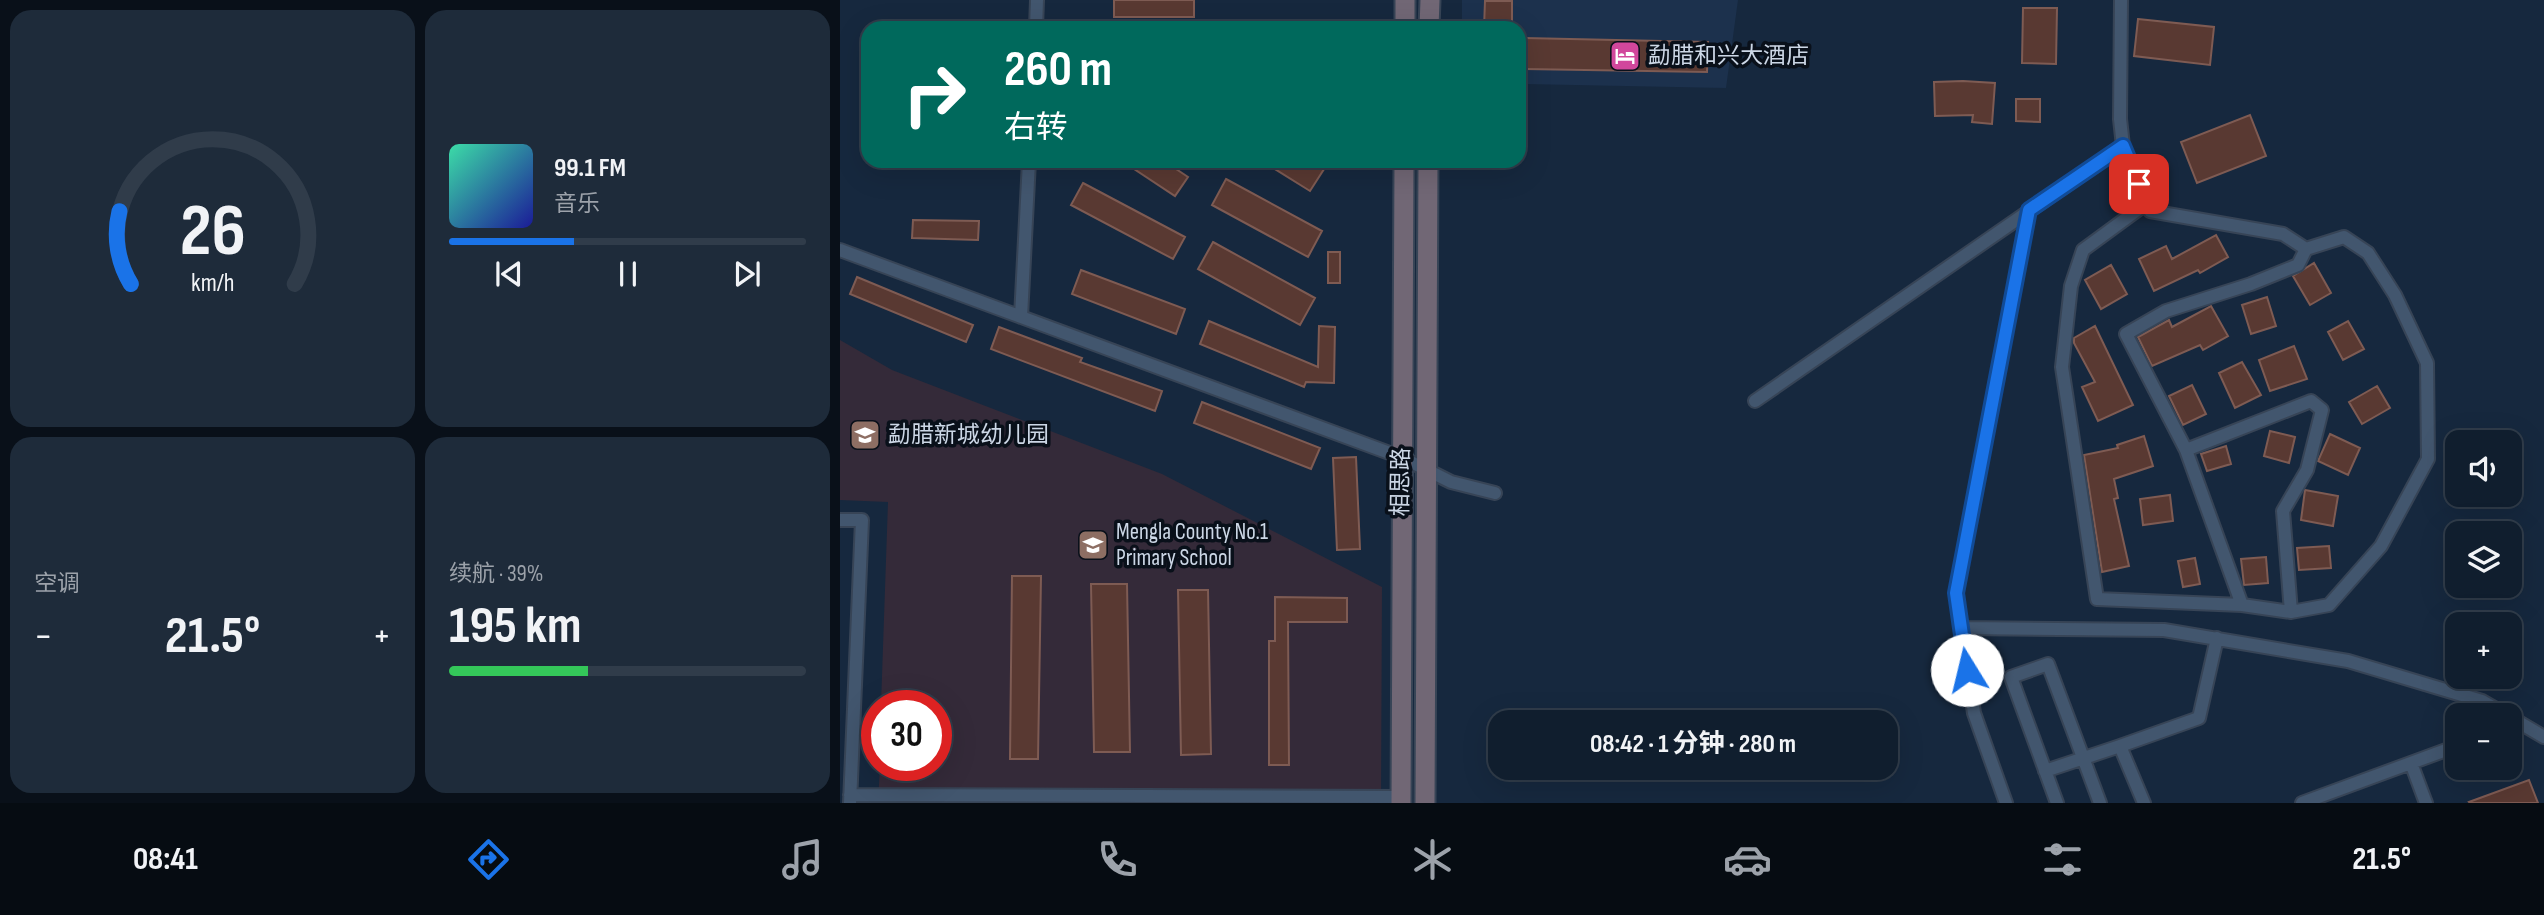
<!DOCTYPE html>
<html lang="zh">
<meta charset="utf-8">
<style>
:root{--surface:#101e2e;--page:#1e2b3a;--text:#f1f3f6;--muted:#9ca2aa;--line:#303c4a;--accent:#1a73e8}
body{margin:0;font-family:"Sofia Sans Condensed","Noto Sans SC",sans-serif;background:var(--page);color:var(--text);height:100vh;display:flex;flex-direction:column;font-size:26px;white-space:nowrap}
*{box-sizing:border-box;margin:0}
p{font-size:23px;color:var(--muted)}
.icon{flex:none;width:38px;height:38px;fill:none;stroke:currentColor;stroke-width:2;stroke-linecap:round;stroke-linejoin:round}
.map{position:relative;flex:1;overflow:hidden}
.panel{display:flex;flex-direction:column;gap:10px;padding:10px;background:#091019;width:840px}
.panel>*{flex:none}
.banner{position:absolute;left:21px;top:21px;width:665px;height:147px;border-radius:21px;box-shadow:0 7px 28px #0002,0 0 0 2px var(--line);background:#00695c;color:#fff;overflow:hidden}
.controls{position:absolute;left:1605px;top:430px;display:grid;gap:14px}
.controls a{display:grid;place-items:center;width:77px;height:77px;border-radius:14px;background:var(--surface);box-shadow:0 7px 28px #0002,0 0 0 2px var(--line);font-size:35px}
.speed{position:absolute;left:21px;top:690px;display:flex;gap:14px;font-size:35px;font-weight:700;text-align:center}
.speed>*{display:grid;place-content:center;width:91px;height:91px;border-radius:50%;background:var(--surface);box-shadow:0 7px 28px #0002,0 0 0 2px var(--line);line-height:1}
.speed .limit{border:10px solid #d22;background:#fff;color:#111}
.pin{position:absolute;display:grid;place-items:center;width:60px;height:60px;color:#fff;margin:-30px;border-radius:14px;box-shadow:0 4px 10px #0006}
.me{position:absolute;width:77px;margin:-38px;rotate:351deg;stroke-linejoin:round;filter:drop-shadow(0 0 5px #0008)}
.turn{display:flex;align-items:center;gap:24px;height:147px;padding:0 28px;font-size:32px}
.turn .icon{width:91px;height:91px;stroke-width:2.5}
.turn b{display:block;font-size:49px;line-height:60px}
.big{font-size:52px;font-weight:700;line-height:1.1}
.panel .card{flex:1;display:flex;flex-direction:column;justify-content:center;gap:10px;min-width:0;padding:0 24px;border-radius:21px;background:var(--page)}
.panel .dial{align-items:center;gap:0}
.dial svg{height:182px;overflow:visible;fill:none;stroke:var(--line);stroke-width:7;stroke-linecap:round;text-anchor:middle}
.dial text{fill:var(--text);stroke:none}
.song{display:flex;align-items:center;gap:21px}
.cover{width:84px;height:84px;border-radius:10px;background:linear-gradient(135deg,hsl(160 70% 55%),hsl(240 70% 35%))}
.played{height:7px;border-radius:4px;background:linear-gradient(90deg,var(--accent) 35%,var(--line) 35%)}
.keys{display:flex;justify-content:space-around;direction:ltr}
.heat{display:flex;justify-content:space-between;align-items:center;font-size:38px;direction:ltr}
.charge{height:10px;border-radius:5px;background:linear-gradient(90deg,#34c759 39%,var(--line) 0)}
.panel .tiles{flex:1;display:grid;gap:10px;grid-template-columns:repeat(2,1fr)}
.trip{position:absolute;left:648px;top:710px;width:410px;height:70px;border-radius:21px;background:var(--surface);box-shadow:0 7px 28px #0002,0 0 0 2px var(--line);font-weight:700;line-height:70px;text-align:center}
.tabs{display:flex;height:112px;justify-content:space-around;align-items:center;background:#060c12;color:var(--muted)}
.tabs .icon{width:49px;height:49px}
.tabs .active{color:var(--accent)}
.tabs b{font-size:32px;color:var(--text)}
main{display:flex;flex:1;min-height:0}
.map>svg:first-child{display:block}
.built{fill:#1c314d}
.education{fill:#342a39}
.building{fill:#593932;stroke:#7e5b53;stroke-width:2}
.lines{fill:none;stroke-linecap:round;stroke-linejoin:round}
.minor-casing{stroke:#374456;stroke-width:16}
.secondary-casing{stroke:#374456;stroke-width:23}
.minor{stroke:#42566e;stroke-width:12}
.secondary{stroke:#716775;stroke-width:19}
.route-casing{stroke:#114b97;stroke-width:18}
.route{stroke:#1a73e8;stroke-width:12}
.labels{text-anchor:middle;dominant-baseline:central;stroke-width:7;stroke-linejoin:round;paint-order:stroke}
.poi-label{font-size:23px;fill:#ccd7e6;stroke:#09101a;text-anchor:start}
.street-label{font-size:23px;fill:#ccd7e6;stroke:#09101a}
</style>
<main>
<section class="panel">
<div class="tiles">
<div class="card dial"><svg viewBox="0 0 100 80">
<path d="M14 69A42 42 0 1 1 86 69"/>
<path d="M14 69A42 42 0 0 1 9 37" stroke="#1a73e8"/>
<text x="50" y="56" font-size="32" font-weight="700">26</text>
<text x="50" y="72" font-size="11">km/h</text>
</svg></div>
<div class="card">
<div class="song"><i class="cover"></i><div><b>99.1 FM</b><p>音乐</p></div></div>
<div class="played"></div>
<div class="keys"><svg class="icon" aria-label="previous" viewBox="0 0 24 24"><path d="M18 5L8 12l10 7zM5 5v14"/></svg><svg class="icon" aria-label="pause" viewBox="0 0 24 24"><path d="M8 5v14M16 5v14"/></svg><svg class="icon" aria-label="next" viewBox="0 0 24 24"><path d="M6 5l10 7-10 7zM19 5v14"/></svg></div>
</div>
<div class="card"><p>空调</p>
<div class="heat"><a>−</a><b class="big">21.5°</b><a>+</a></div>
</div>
<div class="card"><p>续航 · 39%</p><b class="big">195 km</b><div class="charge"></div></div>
</div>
</section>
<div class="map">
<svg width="1704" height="803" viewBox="0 0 1704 803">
<rect width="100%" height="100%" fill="#16283e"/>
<path class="built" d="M622,0H898L886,88L679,84V28H622Z"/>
<path class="education" d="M0,340L52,370L322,474L542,587L541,803H38L40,765H96V705H41L48,502L0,500Z"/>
<path class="building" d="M274,0H354V17H274Z
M645,1H672V28H644Z
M1183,8H1217L1216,64L1182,63Z
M1298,19L1374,27L1370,65L1294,56Z
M679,38L868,42L867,72L679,69Z
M1123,81L1155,83L1152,124L1132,122L1133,115L1095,116L1094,82Z
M1176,99H1200V122L1176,121Z
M1410,115L1426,156L1357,183L1341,142Z
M282,161H324L348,177L335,196Z
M422,161H478L486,166L470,191Z
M386,179L482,231L468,257L372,205Z
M243,183L345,237L333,259L231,205Z
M73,220L139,221L138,240L72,238Z
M1376,235L1388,257L1360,273L1358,270L1314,291L1299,259L1326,246L1332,259Z
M373,242L475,298L460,325L358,269Z
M488,252H500V283H488Z
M1474,263L1491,293L1470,305L1453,276Z
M1271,265L1287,294L1261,309L1245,280Z
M241,270L345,309L336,334L232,294Z
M17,277L133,325L126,342L10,294Z
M1427,297L1436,326L1411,334L1402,305Z
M1371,306L1388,336L1363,350L1360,345L1312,366L1298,337L1329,320L1332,327Z
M369,321L478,367L479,326L495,327L494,383L466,382L464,387L360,344Z
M1508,321L1524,349L1503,360L1488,332Z
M1255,326L1293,405L1258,421L1242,387L1255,382L1234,343V338Z
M159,327L242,358L240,362L322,391L315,411L151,349Z
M1454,346L1467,379L1430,391L1419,360Z
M1402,362L1421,395L1395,408L1379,373Z
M1352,385L1366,414L1343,425L1329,396Z
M1537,386L1550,408L1522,424L1509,402Z
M362,402L480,448L471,469L354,423Z
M1430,431L1455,437L1449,463L1424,456Z
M1490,434L1520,448L1508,475L1478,461Z
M1304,436L1313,466L1274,479L1278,498L1274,499L1289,566L1262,572L1244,455L1278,448L1277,445Z
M1386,446L1391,464L1367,471L1361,454Z
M516,457L520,549L497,550L493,458Z
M1465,490L1498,496L1493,526L1461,520Z
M1330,495L1333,521L1303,525L1300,499Z
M1489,546L1491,568L1459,570L1457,548Z
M1426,557L1428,583L1404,585L1401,559Z
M1355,558L1360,584L1343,587L1338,561Z
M172,576H201L198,759H170Z
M251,584H287L290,752H254Z
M338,590H368L371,754L341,755Z
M435,597L507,598V622H448L449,765H429V641H435Z
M1689,780L1698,803H1630L1629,802Z"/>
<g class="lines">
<g class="minor-casing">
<path id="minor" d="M1281,0L1280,119L1283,146L1310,211L1443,234L1466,249L1458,265L1411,284L1326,311L1286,334L1346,450L1471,401L1482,410L1467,470L1443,511L1451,612
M196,28L197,0
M1307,203L1243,250L1231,286L1222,367L1257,599L1402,605L1451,612L1489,605L1541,546L1588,459L1587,363L1555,295L1528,253L1504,237L1466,249
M0,250L563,458L611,482L655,493
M181,317L189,161
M915,401L1283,146
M1346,450L1402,605
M0,520H22L10,803
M1121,628L1324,630L1508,661L1642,701L1668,716
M1670,717L1704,737
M1571,763L1586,803
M1205,771L1280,746
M10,795L561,797
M1166,803L1134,713L1116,593L1189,210
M1217,803L1171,677L1208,664L1260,803
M1304,803L1280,746L1359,718L1377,638
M1462,803L1617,746"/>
</g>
<g class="secondary-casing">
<path id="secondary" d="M565,28V0
M589,28L590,0
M561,803L564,161
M585,803L588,161"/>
</g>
<use href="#minor" class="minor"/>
<use href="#secondary" class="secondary"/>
</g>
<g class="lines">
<g class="route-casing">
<path id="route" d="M1127,670L1116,593L1189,210L1283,146L1299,184"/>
</g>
<use href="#route" class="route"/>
</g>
<defs>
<g id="hotel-square" transform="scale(1.575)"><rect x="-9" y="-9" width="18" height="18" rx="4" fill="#d1479c" stroke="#09101a"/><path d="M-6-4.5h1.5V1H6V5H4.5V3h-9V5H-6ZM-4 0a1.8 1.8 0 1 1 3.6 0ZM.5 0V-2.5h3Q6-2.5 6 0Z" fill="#fff"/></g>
<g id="school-square" transform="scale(1.575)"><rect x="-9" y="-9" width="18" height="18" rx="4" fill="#8d6e63" stroke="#09101a"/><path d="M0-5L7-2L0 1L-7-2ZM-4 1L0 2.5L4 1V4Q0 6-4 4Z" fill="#fff"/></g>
</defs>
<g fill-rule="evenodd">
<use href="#hotel-square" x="785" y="56"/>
<use href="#school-square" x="25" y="435"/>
<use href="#school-square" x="253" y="545"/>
</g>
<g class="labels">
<g class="poi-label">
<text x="808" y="56">勐腊和兴大酒店</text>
<text x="48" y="435">勐腊新城幼儿园</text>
<text x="276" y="532">Mengla County No.1<tspan x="276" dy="26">Primary School</tspan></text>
</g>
<g class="street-label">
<text transform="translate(561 482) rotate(-89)">相思路</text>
</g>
</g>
</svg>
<div class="controls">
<a><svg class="icon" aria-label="sound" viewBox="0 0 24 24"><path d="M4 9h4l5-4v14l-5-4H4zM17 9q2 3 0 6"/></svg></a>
<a><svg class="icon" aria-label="layers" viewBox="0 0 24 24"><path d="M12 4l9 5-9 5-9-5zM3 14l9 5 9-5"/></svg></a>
<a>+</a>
<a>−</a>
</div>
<div class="speed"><div class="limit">30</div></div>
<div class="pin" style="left:1299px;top:184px;background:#d93025"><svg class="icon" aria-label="arrive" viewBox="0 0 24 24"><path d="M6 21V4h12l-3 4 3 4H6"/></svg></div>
<svg class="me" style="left:1127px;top:670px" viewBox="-20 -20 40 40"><circle r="19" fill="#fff"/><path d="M0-13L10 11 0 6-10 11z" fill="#1a73e8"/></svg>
<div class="trip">08:42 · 1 分钟 · 280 m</div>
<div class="banner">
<div class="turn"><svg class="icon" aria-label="right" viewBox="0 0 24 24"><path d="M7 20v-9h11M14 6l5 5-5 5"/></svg><div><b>260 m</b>右转</div></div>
</div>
</div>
</main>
<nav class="tabs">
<b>08:41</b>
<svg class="icon active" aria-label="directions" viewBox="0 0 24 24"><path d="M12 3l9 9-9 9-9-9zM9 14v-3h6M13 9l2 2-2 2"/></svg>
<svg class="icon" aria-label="music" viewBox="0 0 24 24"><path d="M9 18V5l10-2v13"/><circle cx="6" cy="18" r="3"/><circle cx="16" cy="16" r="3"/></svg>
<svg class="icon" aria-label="phone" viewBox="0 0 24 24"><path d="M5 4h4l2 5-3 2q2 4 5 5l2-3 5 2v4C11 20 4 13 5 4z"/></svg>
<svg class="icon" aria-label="climate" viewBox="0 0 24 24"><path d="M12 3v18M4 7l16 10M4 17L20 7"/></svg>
<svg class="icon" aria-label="car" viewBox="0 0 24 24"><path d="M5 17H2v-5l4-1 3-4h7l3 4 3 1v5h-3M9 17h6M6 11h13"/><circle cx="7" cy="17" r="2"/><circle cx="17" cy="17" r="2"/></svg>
<svg class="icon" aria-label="filters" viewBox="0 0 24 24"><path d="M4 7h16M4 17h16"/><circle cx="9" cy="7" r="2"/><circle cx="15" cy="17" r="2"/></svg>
<b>21.5°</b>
</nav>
